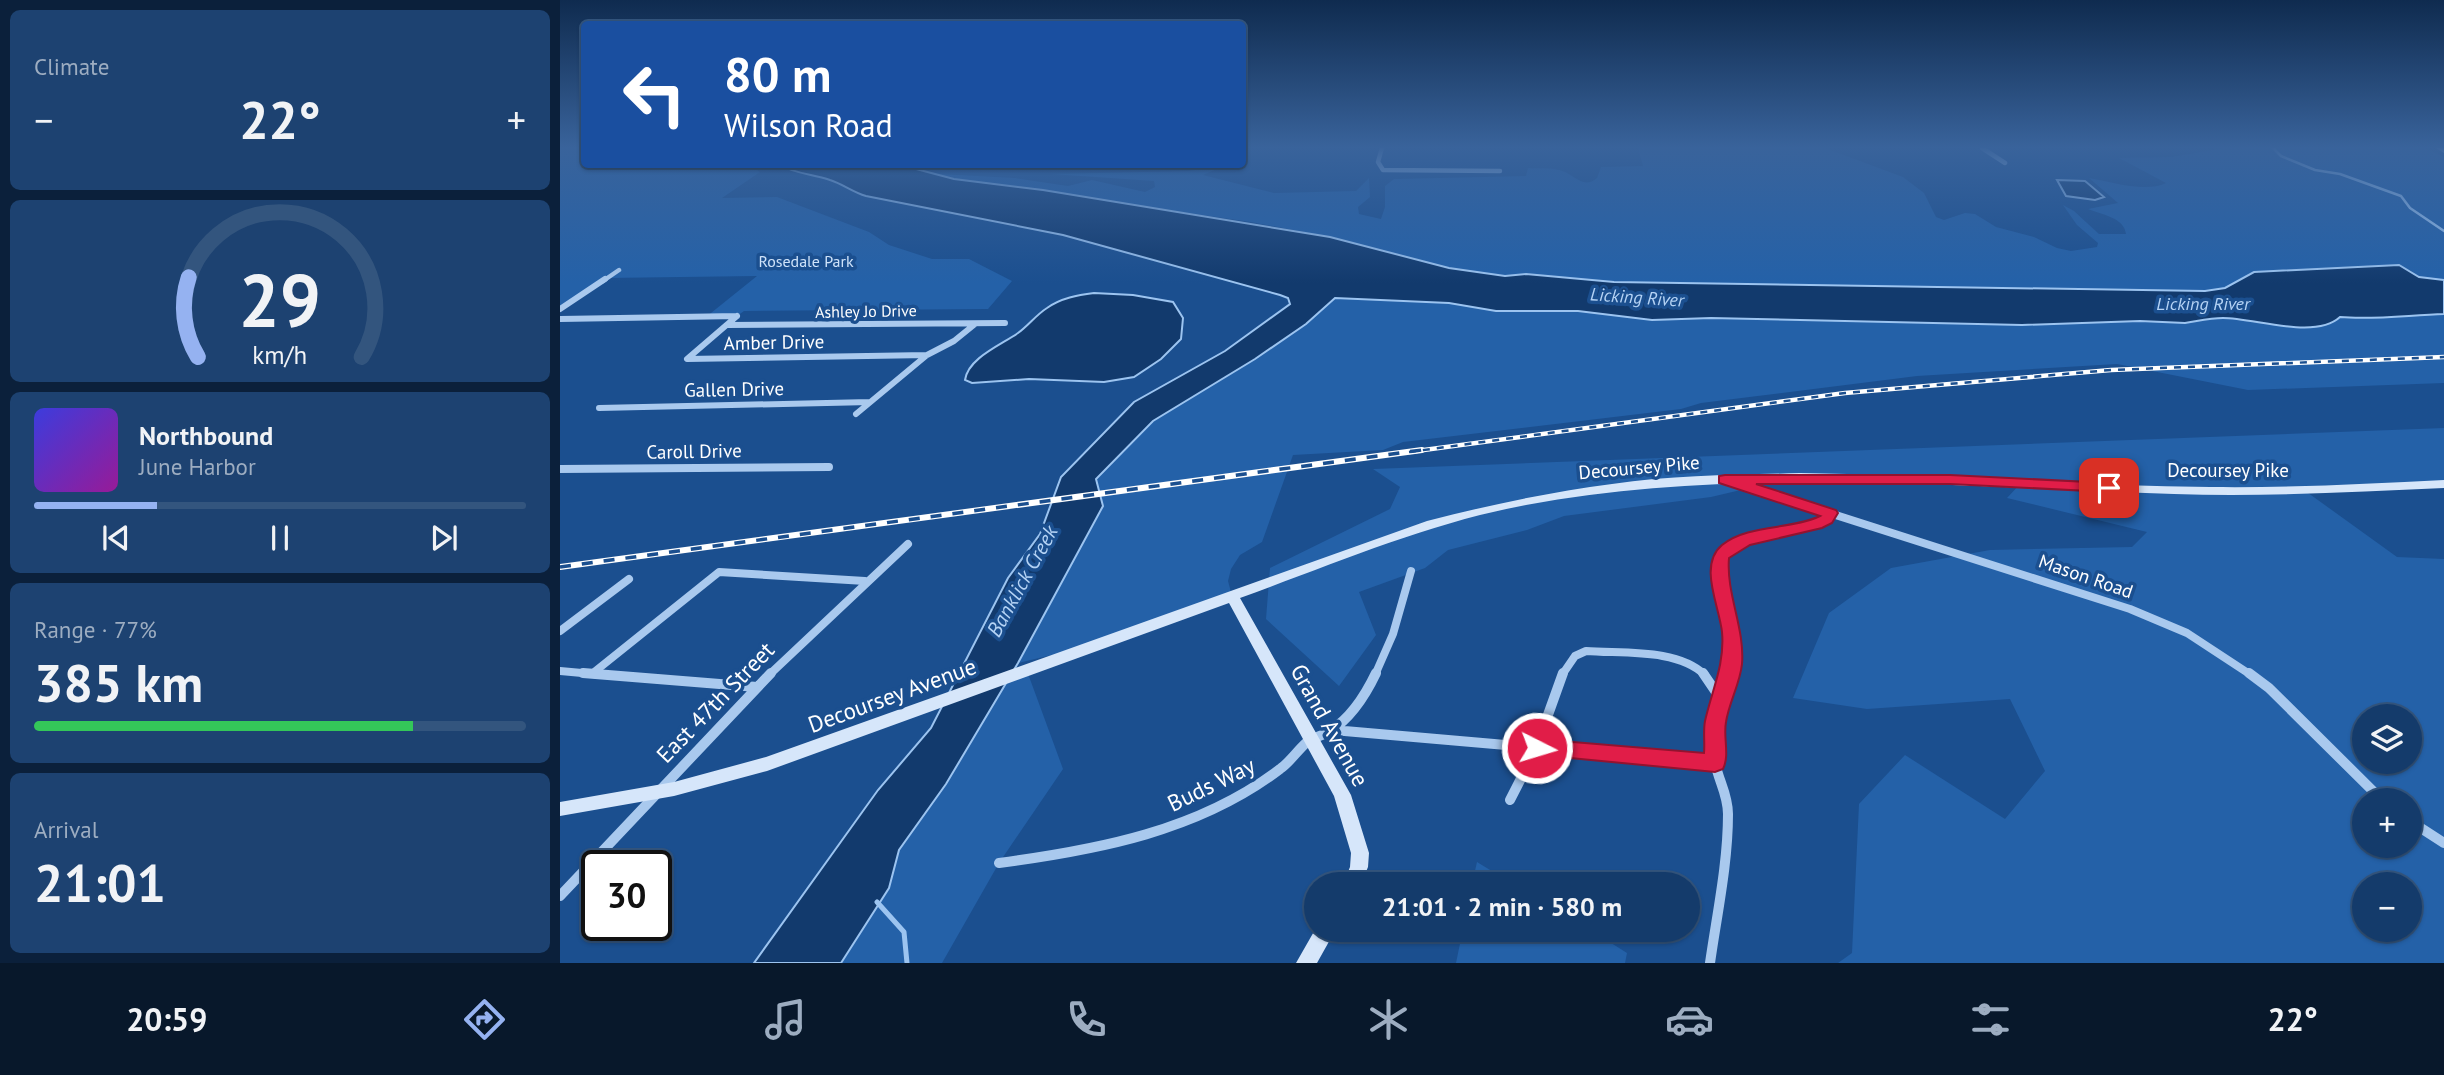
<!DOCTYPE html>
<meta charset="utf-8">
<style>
:root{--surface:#143b6b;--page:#1d4271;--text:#f1f3f6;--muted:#9dadc1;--line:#33557e;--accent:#95b2f1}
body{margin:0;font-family:"PT Sans",sans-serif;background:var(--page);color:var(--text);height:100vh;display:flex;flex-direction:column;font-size:26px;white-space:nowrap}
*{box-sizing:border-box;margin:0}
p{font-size:23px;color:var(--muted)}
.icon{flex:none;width:38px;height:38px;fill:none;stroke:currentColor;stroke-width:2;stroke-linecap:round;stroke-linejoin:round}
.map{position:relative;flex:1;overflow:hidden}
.side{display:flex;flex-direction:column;gap:10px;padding:10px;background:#0b203b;width:560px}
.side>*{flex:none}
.guide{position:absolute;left:21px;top:21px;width:665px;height:147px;border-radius:7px;box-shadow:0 2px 5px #0004,0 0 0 2px var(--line);background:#1a4fa0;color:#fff;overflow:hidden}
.controls{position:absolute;left:1792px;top:704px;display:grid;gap:14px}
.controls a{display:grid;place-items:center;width:70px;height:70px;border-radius:50%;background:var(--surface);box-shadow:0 2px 5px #0004,0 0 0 2px var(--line);font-size:35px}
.speed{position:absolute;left:21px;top:850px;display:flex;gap:14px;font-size:35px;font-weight:700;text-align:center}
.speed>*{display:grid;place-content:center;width:91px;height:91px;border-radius:50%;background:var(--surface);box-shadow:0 2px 5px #0004,0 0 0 2px var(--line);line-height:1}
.speed .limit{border:4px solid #111;border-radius:10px;background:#fff;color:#111}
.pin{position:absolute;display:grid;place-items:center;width:60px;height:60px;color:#fff;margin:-30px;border-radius:14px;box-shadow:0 4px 10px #0006}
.me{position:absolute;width:77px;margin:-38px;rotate:95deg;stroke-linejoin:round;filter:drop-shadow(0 0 5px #0008)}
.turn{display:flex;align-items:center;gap:24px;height:147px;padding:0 28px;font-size:32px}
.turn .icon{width:91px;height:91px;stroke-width:2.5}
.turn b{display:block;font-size:49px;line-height:60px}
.big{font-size:52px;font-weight:600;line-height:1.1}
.side .tile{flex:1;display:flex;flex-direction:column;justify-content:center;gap:10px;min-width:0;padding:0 24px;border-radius:10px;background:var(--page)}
.side .dial{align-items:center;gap:0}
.dial svg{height:182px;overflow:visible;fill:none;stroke:var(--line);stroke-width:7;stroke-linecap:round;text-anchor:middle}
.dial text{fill:var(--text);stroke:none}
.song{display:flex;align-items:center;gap:21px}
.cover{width:84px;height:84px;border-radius:10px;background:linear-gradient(135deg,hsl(240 70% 55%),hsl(300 70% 35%))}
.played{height:7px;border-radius:4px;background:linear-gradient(90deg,var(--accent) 25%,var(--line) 25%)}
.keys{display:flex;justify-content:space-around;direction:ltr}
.heat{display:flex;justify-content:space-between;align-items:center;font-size:38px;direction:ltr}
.charge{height:10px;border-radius:5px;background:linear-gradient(90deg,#34c759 77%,var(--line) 0)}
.trip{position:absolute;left:744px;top:872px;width:396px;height:70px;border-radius:35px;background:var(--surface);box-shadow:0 2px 5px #0004,0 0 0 2px var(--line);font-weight:600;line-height:70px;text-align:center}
.tabs{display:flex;height:112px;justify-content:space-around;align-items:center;background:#08182b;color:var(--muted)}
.tabs .icon{width:49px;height:49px}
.tabs .active{color:var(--accent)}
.tabs b{font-size:32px;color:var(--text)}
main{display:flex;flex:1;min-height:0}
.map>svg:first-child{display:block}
.green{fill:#2461a8;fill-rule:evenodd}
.water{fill:#123a6d;stroke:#9cc4f0;stroke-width:2}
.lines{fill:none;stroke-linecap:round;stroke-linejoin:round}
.stream-far1{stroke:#9cc4f0;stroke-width:2.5}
.stream{stroke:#9cc4f0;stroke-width:5}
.street-far3{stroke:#a9c9ee;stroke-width:4.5}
.street-far2{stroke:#a9c9ee;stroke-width:6}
.street-far1{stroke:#a9c9ee;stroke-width:8}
.street{stroke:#a9c9ee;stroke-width:10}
.secondary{fill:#d6e6fa;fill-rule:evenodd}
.highway{fill:#fff;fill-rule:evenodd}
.rail-far1-casing{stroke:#fff;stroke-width:4.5}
.rail-casing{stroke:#fff;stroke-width:6}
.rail-far1{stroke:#1b4f8f;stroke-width:2.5;stroke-dasharray:7;stroke-linecap:butt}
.rail{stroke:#1b4f8f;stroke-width:3.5;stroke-dasharray:11;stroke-linecap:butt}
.route{fill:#e11d48;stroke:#92132f;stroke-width:2}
.labels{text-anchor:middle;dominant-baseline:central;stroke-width:7;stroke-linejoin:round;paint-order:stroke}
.far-park-label{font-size:16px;fill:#cfe3fa;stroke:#1b4f8f}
.far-street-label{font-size:16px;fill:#fff;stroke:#1b4f8f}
.far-water-label{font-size:18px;font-style:italic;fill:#b5d3f5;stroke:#1b4f8f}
.street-label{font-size:19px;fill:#fff;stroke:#1b4f8f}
.water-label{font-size:21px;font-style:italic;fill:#b5d3f5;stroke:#1b4f8f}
.near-street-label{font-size:23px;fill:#fff;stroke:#1b4f8f}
</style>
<main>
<section class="side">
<div class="tile"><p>Climate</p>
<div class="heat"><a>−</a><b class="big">22°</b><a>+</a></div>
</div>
<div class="tile dial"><svg viewBox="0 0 100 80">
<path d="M14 69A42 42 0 1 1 86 69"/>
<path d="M14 69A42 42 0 0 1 10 34" stroke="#95b2f1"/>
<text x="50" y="56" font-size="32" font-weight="700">29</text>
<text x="50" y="72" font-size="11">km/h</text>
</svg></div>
<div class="tile">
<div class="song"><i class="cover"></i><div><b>Northbound</b><p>June Harbor</p></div></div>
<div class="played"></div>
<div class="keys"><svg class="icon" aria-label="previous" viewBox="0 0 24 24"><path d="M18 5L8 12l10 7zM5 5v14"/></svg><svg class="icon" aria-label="pause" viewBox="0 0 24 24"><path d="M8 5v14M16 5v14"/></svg><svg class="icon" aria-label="next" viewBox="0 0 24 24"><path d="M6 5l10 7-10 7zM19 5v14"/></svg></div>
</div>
<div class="tile"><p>Range · 77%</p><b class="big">385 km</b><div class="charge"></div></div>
<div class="tile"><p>Arrival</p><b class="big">21:01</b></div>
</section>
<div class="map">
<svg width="1884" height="963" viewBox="0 0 1884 963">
<rect width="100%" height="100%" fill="#1b4f8f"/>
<path class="green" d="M0,148H24V164L189,165L200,172L162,198L217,197L309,232L329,245L372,259H409L452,281L428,309L184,311L177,316L146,317L197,276L46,278L0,309Z
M1078,148H1265L1343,177L1364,193L1376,217L1384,220L1405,213L1415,214L1436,227L1474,237L1497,248L1511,251L1537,247L1538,243L1517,225L1503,205L1514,211L1539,234H1566C1564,217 1542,215 1528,209L1558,203L1529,178C1552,182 1585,193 1606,183L1559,158L1612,157L1664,148H1865L1884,157V280L1859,277L1850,270L1820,267L1732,270L1694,272L1665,288L1645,291L1054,282L966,274L945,276L889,268L770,237L691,222L394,179L379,174L455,178L508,186L532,180L585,192L595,187L594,181L491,174L629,171L666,165L643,175L714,193L796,191L809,178L810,197L798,207L799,214L821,219L825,207V186L834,179L966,176L968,168C978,169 992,167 1002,171C1014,174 1023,190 1037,178L1041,167L1083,166Z
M775,298L889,303L936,311H1018L1092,320L1151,318L1462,325L1580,321L1625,323C1638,321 1651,318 1663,318C1695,318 1755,340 1780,317C1814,320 1849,315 1884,314V383L1688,390L1557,364L1357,376L1141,403L1121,409L843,442L823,450L733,455L702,542L680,555L671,569L668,581L672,596L543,643L458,663L543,506L536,479L593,421L695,359L746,324Z
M1884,428V484L1744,490L1837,557L1884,559V963H1278L1292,953L1299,804L1345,755L1445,819L1485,771L1450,699L1307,709L1233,698L1269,613L1331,568L1430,550L1572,547L1587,532L1447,498L1461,483L1232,478L1151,497L1004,516L967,530L888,550L865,568L799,592L816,635L779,686L706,619L710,568L830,509L840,487L813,469ZM1804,716H1850V761H1804ZM1804,800H1850V845H1804ZM1804,884H1850V929H1804Z
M467,671L503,769L439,863L382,963H281L329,888L339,850L386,784L449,677Z
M917,862L953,884H912Z
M903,929H1029L1067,953L1065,963H896Z"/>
<path class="water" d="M220,165H341L394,179L483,190L770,237L889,268L945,276L966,274L1054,282L1645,291L1665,288L1694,272L1839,265L1859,277L1884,280V314C1849,315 1814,320 1780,317C1755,340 1695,318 1663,318C1651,318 1638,321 1625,323L1580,321L1462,325L1151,318L1092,320L1018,311H936L889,303L775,298L746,324L695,359L593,421L536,479L543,506L458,663L386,784L339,850L329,888L281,963H194L318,790L371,728L448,578L480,534L501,477L574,402L665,351L730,304L728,298L720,295L503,235L306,196C292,192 283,184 270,180C254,174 235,174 220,165Z
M1497,180L1525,181L1544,197L1535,200L1506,196Z
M534,293L573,295L613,302L623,318L621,339L601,359L574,377L544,382L469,379L412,383L405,380C408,358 441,345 458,333C468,326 476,315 487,308C501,298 518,295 534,293Z"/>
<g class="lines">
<path class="stream-far1" d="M1713,148L1721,156L1755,170L1780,174L1841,196L1850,208L1884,231"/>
<path class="stream" d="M317,902L344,932L347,963"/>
<path class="street-far3" d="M822,148L818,162L823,170L940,171
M1422,148L1445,163
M43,281L59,270"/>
<path class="street-far2" d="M0,309L45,279
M177,316L127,359L367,355
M0,319L177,316
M167,325L445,323
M39,408L310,402
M296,414L367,355L394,341L415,324"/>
<path class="street-far1" d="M0,469L269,467
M1166,480L1570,609L1627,633L1691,675
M0,631L69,579
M0,671L44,675
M33,673L159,572L305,581
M209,675L348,544
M815,675L833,634L851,571
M1002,675L1015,656L1026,651C1062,654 1117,648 1145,675
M1169,675L1171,632L1159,563C1183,522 1238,543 1270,513"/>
<path class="street" d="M23,673L197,687
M1143,673L1160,698
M1689,673L1709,688L1822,800
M773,730L1155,763
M950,800L975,751L1003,673
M1850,821L1884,843
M439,863C537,850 639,831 720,769C730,762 737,751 746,743C753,737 763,736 770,731C791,718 806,694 816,673
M0,896L211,673
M1150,963C1157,914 1168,863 1168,814C1168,794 1158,780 1155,762C1150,731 1161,702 1170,673"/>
<path class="secondary" d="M1240,473C1377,475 1513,486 1650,487C1728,488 1806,484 1884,480V488C1794,492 1704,497 1614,494C1397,487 1181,466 966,505C868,523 774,564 680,598L791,795L809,853L808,867L801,884H783L790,867L791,853L774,796L669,603L207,771L114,796L0,816V802L114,782L206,757L867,521C929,505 990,492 1052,484C1114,475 1178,475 1240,473Z
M756,928L776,929L757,963H736Z"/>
<path class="highway" d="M1876,148H1884V153Z"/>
<g class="rail-far1-casing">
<path id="rail-far1" d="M849,452L1285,393L1551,370L1884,357"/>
</g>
<g class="rail-casing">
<path id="rail" d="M0,567L862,450"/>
</g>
<use href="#rail-far1" class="rail-far1"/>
<use href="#rail" class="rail"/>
</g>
<linearGradient id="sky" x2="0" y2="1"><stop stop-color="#0f2b4f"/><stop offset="0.52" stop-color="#39639b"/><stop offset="1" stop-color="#39639b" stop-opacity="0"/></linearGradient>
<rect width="1884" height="283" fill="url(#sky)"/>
<path class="route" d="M1165,475H1390L1549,483L1557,488L1549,492L1390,484H1196L1276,510L1278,513L1272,523L1262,528L1190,545L1169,558C1166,594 1185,628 1182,664C1180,684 1169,702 1166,722C1163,737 1170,755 1163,769L1155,772L969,754L966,748L969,742L977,739L1144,753C1145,743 1143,731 1145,721C1152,690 1165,664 1162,632C1159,605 1138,565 1162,545C1188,524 1231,530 1260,516L1159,483V476Z"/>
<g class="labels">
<g class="far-park-label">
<text x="246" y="261">Rosedale Park</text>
</g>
<g class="far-street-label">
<text transform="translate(306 311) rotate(-1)">Ashley Jo Drive</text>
</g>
<g class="far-water-label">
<text transform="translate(1077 297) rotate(4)">Licking River</text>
<text x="1643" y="303">Licking River</text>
</g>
<g class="street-label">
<text transform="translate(214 342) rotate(-1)">Amber Drive</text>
<text transform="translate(174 389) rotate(-1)">Gallen Drive</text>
<text transform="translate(134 451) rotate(-1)">Caroll Drive</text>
<text transform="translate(1079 467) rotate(-5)">Decoursey Pike</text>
<text x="1668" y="470">Decoursey Pike</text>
<text transform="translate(1526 576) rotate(19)">Mason Road</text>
</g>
<g class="water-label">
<text transform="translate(462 581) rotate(-61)">Banklick Creek</text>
</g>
<g class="near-street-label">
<text transform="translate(332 695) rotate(-20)">Decoursey Avenue</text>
<text transform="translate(155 702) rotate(-46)">East 47th Street</text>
<text transform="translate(770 725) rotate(61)">Grand Avenue</text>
<text transform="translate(651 784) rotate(-26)">Buds Way</text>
</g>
</g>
</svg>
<div class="controls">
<a><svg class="icon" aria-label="layers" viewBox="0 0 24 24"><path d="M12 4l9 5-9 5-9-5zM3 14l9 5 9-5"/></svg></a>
<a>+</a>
<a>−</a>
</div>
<div class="speed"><div class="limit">30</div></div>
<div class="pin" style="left:1549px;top:488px;background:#d93025"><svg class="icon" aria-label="arrive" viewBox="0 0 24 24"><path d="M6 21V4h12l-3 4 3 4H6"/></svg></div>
<svg class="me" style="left:977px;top:748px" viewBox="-20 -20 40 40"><circle r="17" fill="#e11d48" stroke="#fff" stroke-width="3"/><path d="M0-11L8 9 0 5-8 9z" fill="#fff"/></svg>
<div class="trip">21:01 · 2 min · 580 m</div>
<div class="guide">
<div class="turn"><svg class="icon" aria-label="left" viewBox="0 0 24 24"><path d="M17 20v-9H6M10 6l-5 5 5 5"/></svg><div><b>80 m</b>Wilson Road</div></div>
</div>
</div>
</main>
<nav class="tabs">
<b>20:59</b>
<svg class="icon active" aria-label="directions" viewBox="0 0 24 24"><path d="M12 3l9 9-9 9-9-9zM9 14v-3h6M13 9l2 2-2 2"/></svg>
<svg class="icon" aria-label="music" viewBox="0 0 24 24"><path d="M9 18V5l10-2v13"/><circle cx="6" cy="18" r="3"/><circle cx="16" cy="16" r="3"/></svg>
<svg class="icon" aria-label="phone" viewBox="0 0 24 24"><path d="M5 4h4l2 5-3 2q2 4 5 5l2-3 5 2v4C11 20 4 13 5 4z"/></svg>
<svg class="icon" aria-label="climate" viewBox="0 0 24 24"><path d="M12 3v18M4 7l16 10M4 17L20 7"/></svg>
<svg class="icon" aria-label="car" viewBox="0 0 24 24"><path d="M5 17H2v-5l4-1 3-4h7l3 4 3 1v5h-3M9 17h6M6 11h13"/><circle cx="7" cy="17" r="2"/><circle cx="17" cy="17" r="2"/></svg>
<svg class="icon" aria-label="filters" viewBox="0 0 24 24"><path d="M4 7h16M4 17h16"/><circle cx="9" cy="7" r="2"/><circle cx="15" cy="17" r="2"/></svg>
<b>22°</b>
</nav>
